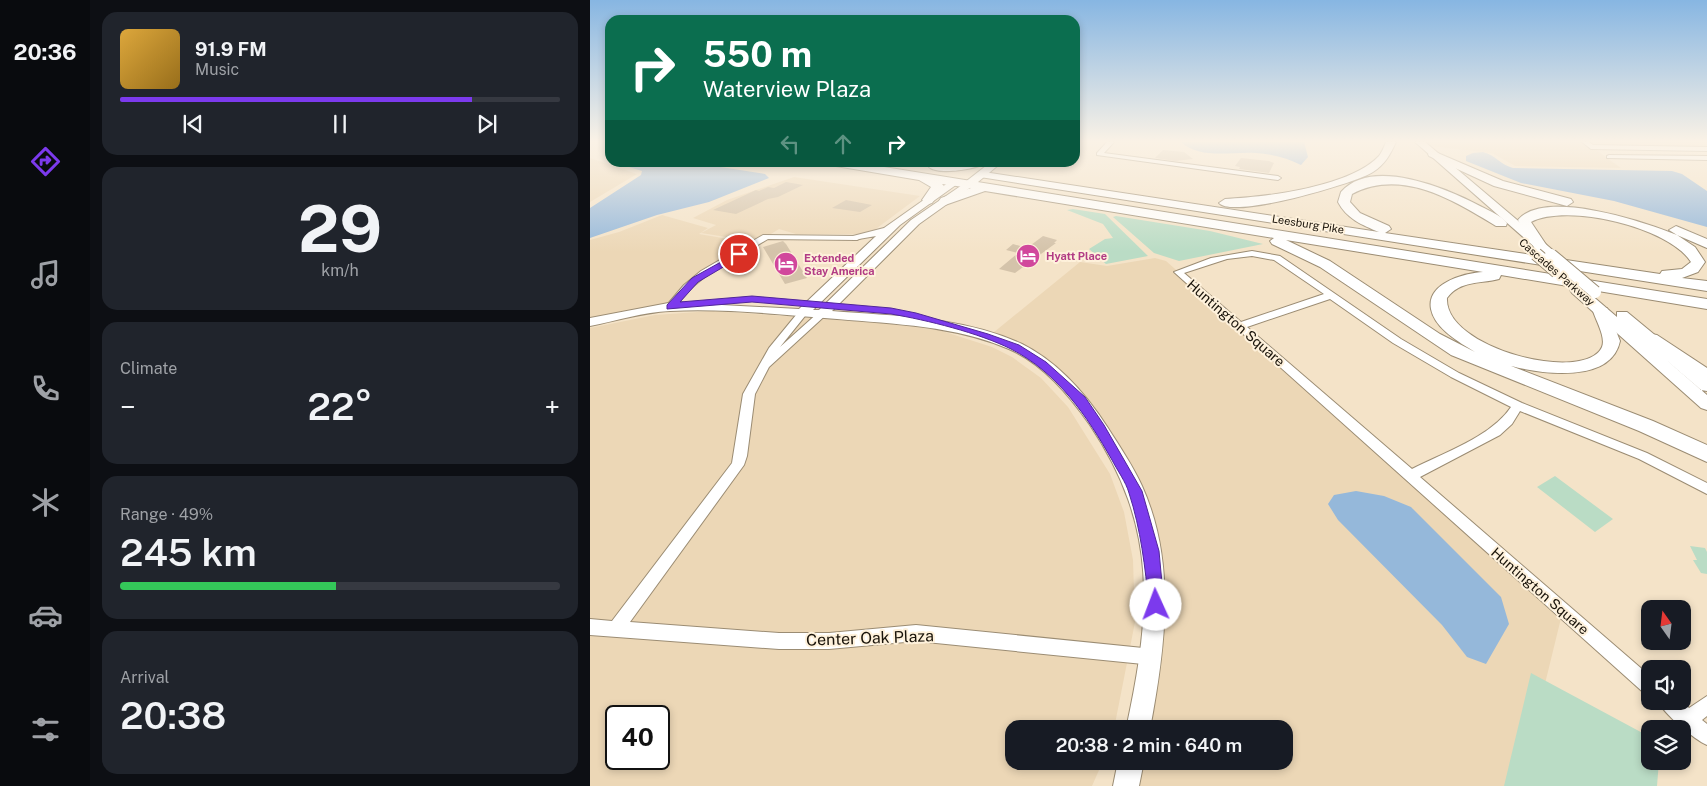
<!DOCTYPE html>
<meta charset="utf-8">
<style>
:root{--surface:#171b24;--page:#20242c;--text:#f1f3f6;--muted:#9ea1a6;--line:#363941;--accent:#7c3aed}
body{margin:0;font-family:"Public Sans",sans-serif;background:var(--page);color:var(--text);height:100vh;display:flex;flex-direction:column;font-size:19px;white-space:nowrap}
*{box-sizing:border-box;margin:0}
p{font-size:16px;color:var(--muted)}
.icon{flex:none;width:28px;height:28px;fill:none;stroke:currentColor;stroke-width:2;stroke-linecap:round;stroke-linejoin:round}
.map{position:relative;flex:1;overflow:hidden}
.drawer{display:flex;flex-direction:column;gap:12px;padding:12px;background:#0d0f14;width:500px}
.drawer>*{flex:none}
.banner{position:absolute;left:15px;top:15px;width:475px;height:152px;border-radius:15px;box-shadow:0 2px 8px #0003;background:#0b6e4f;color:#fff;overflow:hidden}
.needle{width:32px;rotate:346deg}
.fabs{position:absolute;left:1051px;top:600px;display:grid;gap:10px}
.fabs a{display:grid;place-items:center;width:50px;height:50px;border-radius:10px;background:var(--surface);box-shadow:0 2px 8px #0003;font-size:25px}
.speed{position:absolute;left:15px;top:705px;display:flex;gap:10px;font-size:25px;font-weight:700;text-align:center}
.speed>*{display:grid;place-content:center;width:65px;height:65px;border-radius:50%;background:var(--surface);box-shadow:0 2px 8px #0003;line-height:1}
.speed .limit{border:2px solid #111;border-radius:8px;background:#fff;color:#111}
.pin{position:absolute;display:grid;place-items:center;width:42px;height:42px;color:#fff;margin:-21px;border:2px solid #fff;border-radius:50%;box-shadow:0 1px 5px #0007}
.me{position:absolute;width:55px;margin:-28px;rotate:358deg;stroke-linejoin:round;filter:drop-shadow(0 0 4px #0008)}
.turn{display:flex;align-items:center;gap:18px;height:105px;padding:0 15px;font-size:22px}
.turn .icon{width:65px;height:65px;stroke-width:2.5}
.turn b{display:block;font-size:35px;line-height:42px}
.lanes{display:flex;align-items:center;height:48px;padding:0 15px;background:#0003;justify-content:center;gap:25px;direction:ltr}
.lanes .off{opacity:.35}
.big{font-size:38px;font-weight:600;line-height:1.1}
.drawer .tile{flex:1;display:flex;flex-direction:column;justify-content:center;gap:8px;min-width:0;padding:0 18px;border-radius:15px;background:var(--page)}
.drawer .dial{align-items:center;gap:0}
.dial b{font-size:65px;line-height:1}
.song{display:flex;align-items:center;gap:15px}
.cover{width:60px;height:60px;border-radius:8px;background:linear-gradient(135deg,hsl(40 70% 55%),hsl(40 70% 35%))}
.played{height:5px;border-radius:2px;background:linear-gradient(90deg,var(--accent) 80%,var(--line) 80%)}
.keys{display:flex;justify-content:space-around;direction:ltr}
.heat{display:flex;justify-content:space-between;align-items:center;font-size:28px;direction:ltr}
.charge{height:8px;border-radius:4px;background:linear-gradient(90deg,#34c759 49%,var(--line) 0)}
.trip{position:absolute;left:415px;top:720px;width:288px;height:50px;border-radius:15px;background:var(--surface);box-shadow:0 2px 8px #0003;font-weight:600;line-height:50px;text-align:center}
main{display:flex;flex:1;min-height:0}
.tab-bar{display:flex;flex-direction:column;width:90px;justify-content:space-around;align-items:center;background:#090b0e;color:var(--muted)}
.tab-bar .icon{width:35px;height:35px}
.tab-bar .current{color:var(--accent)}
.tab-bar b{font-size:22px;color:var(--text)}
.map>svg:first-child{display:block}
.built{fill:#ecd7b6;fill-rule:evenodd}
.green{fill:#badcc5}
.water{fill:#95b8da}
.building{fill:#d4c3aa}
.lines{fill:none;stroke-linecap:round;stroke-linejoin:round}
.minor-casing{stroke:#9b8c73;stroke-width:2}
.tertiary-casing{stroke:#9b8c73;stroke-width:2}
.secondary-casing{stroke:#9b8c73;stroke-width:2}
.trunk-casing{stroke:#9b8c73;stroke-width:2}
.minor{fill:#fff;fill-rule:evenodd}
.tertiary{fill:#fff;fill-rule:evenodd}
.secondary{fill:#fff;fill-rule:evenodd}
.trunk{fill:#fff;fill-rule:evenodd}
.secondary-bridge-casing{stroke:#9b8c73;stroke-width:14;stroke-linecap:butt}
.secondary-bridge{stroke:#fff;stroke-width:12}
.route{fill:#7c3aed;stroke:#51269a}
.labels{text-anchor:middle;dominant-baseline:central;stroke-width:4;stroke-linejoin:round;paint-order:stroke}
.far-street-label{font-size:11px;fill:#19130a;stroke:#fef1db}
.far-hotel-label{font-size:11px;font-weight:bold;fill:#b23c85;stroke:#fef1db;text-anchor:start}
.street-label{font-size:14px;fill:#19130a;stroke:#fef1db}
.near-street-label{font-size:16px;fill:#19130a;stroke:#fef1db}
</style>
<main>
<nav class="tab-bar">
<b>20:36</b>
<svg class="icon current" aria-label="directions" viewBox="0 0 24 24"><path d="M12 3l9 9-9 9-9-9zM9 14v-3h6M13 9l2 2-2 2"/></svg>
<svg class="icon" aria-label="music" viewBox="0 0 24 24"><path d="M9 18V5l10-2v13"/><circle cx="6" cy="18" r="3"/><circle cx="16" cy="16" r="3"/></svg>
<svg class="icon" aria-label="phone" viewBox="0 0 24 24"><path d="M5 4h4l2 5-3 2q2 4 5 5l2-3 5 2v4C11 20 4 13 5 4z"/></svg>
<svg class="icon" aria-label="climate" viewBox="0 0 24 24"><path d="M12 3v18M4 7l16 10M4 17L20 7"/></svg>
<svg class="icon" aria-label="car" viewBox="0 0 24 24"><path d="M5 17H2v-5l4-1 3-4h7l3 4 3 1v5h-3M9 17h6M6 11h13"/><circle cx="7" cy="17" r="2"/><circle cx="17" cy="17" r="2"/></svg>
<svg class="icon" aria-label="filters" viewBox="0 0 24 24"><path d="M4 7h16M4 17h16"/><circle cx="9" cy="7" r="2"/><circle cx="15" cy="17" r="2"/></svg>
</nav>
<section class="drawer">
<div class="tile">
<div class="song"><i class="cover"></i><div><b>91.9 FM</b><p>Music</p></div></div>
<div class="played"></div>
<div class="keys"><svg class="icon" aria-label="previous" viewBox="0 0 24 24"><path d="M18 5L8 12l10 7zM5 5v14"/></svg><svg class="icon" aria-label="pause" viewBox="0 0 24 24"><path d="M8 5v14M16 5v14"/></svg><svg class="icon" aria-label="next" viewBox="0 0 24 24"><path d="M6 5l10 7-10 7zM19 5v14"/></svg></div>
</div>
<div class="tile dial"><b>29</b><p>km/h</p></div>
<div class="tile"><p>Climate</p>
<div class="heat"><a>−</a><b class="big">22°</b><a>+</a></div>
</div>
<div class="tile"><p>Range · 49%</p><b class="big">245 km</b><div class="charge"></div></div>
<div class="tile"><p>Arrival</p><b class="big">20:38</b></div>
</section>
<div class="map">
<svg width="1117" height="786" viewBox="0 0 1117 786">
<rect width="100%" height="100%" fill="#f4e3c8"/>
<path class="built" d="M829,142H1117V149L1002,147L1031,168L925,166L902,153L832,145Z
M0,158L47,174L0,202Z
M204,177L330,196L279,234H206L189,229L168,242L111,233L126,225L103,218L137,200Z
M72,215L118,228L109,234L168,244L122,268L80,307L0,322V240L29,232Z
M565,258L576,261L973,610L930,786H536L541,761H694V729H548L561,551L510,428L453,364L398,337L490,262L517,266Z
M122,311L291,323L349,330L402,347L422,357L451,378L478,407L520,474L534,512L543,560L545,622L524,729H424V761H513L502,786H0V328L65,315ZM26,716H69V759H26Z"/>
<path class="green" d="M483,209L515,214L558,256L516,264L499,249L515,239L523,238L513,224L477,210Z
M526,216L620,231L673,244L589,261L564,253L523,217Z
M965,476L1023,519L1005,532L947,487Z
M1100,546L1115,548L1117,552V574L1111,573L1103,560H1107Z
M941,673L1060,737V761H1069L1067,786H914Z"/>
<path class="water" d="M591,142H714L718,157L711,165C698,158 681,154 666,153C643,151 610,160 591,142Z
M893,152C905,155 911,165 923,168L1082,171L1092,174L1117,191V227L1024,201L931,183L876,161V156L883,153Z
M26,163H105L175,174L179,178L119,202L67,215L0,238V208L51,175L52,171Z
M766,491L794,496L821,507L911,597L919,624L896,664L877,657L852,625L748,520L738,504L744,495Z"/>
<path class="building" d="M573,150L594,152L603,159L585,161L565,158Z
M651,158L679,161L684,163L679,173L649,169L650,167L645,166Z
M196,182L213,185L188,197L178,199L146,214L123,210L166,190L169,191L178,187L184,188Z
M256,200L282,205L270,212L242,208Z
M453,236L467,240L464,243H466L425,273L409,269L428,253L416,250L423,244L437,248Z
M193,241L196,244L217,278L195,284L173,247Z"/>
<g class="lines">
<g class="minor-casing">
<path id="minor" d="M517,142H524L514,153L688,176L691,178L688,180L507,155V153Z
M992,142H999L1003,145L1117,147V151L1001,149Z
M1019,155L1117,156V160L1017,158V156Z
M173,235L267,236L271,238L267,240L178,239L117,275L100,289L83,309H77V305L94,285L111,271Z
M662,251L690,256L811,339L869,373L932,403L1057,453L1117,483V494L1049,459L930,411L922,424L910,435L830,477L1060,676V696L1054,693L584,272L621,258ZM662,256L684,260L734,294L651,322L594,273L637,259ZM740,299L803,343L861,377L921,407C901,437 853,453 822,469L657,327Z
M214,308L219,311L190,347L230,311L233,310L238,313L179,367L165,394L157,456L154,465L40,622L189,633H239L326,625L563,649L569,651L571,657L569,663L563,665L326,641L239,649H189L0,635V619L22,621L142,463L153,394L179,348L211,309Z
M1117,696V716L1112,720L1117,724V745C1105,740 1073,713 1068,701H1091L1099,708Z"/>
</g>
<g class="tertiary-casing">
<path id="tertiary" d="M362,180L370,182L310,225L223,310H229L321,220L375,183H381V187L329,224L242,311C305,316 374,317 432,344C468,362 496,394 518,428C530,447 543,466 552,486C587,563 575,649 560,729H536C561,613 569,528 500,425C479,395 453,364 419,349C366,326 305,324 247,319C192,315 135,308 80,311C54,312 26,321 0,326V318L89,301L94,303L209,309L286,236L263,240V236L294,228Z
M528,761H554L549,786H523Z"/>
</g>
<g class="secondary-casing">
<path id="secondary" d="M825,142H835L965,252L967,255L965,258H957Z
M401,162H412L382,187H374V183Z
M987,286L992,287L1027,317V312H1037L1117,378V391L1111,390L1067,352L1117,395V410L1111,408L982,293L980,290L982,287Z"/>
</g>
<g class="trunk-casing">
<path id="trunk" d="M796,142H806C800,155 795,164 783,172C764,184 643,219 629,203L635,199C676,197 760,187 789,156C792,152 794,147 796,142Z
M843,151L913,181L981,199L983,202L977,206L904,186L839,156L838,154Z
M235,162H263L1117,299V309L911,275L909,279C891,284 870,280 857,298C854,349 995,384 1012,347C1016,337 1006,321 1003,311L1005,308H1017L1030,341C1021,384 952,374 921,366L1063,421L1117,445V462L1049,431L861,355L730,267L682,244L680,241L684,238L395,191L355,205L351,204L349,201L351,198L381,188L352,184L354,186L342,203L338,204L332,200L341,187L329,180L240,165ZM696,240L893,272C875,273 836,283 841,309C845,329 869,342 885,352L850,334L740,261Z
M396,162C387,170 347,175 339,167L344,164Z
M394,172L789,232C772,225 757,219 748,202L751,192C782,156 859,189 892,207C900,211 912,216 917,223L916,226H906C863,200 812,168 762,194L760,202L770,213L799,226L801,229L795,233L1070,274L1072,271L1092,269L1101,262C1079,227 977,203 941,222L957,246L950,250L945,249L928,220C954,188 1055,222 1087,235L1079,230L1086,226L1117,239V248L1087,235L1105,247L1115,262L1108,272L1092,278L1117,281V291L390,177V173Z
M1061,334L1067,335L1117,368V382L1111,380L1055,343L1053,339L1055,335Z"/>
</g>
<use href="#minor" class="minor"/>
<use href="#tertiary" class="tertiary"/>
<use href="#secondary" class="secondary"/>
<use href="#trunk" class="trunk"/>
<g class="secondary-bridge-casing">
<path id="secondary-bridge" d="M946,254L967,272
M961,255L1005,292"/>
</g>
<use href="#secondary-bridge" class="secondary-bridge"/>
</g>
<linearGradient id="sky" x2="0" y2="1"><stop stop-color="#87b6e2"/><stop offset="0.56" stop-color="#faf2e6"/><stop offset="1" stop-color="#faf2e6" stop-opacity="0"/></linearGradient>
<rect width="1117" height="252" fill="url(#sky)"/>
<path class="route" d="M149,252H152V256L108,282L90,302L162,296L301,308L326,313L398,334L429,345L456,362L495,397L514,425L552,491L569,551L574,605L572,610L566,612L561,610L559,605C555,567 551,530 539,493C536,482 527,470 522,460C497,416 468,373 421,349C389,333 337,320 301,314L162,302L77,309V305L102,278Z"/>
<defs>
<g id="hotel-disc" transform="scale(1.25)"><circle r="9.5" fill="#d1479c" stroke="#fef1db"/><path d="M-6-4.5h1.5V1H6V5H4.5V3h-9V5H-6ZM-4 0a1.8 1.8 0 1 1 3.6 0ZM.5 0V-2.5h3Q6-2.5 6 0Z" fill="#fff"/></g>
</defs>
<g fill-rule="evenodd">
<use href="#hotel-disc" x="438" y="256"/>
<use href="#hotel-disc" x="196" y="264"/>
</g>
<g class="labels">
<g class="far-street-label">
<text transform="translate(718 224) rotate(9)">Leesburg Pike</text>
<text transform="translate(967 272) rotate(41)">Cascades Parkway</text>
</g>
<g class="far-hotel-label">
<text x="456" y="256">Hyatt Place</text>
<text x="214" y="258">Extended<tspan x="214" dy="13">Stay America</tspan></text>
</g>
<g class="street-label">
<text transform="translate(646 323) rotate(41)">Huntington Square</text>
<text transform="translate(950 591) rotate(41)">Huntington Square</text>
</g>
<g class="near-street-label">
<text transform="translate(280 638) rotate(-2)">Center Oak Plaza</text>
</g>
</g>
</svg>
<div class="fabs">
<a><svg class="needle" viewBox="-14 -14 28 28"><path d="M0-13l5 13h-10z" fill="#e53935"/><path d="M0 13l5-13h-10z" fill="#9ea1a6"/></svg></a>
<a><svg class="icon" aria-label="sound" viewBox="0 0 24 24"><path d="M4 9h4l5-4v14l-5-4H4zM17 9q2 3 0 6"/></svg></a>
<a><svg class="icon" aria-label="layers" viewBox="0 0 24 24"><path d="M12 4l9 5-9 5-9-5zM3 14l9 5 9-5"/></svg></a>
</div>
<div class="speed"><div class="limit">40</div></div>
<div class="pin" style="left:149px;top:254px;background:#d93025"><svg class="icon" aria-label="arrive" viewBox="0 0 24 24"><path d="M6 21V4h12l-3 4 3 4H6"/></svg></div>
<svg class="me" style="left:566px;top:605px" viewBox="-20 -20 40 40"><circle r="19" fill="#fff"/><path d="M0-13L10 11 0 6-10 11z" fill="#7c3aed"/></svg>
<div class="trip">20:38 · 2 min · 640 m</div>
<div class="banner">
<div class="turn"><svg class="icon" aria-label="right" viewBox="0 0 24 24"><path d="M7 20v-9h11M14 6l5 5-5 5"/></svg><div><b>550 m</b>Waterview Plaza</div></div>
<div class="lanes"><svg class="icon off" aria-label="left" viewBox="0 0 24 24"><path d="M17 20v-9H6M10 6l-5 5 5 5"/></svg><svg class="icon off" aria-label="ahead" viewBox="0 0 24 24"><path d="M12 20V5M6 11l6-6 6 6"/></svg><svg class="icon" aria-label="right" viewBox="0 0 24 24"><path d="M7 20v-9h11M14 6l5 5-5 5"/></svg></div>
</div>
</div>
</main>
